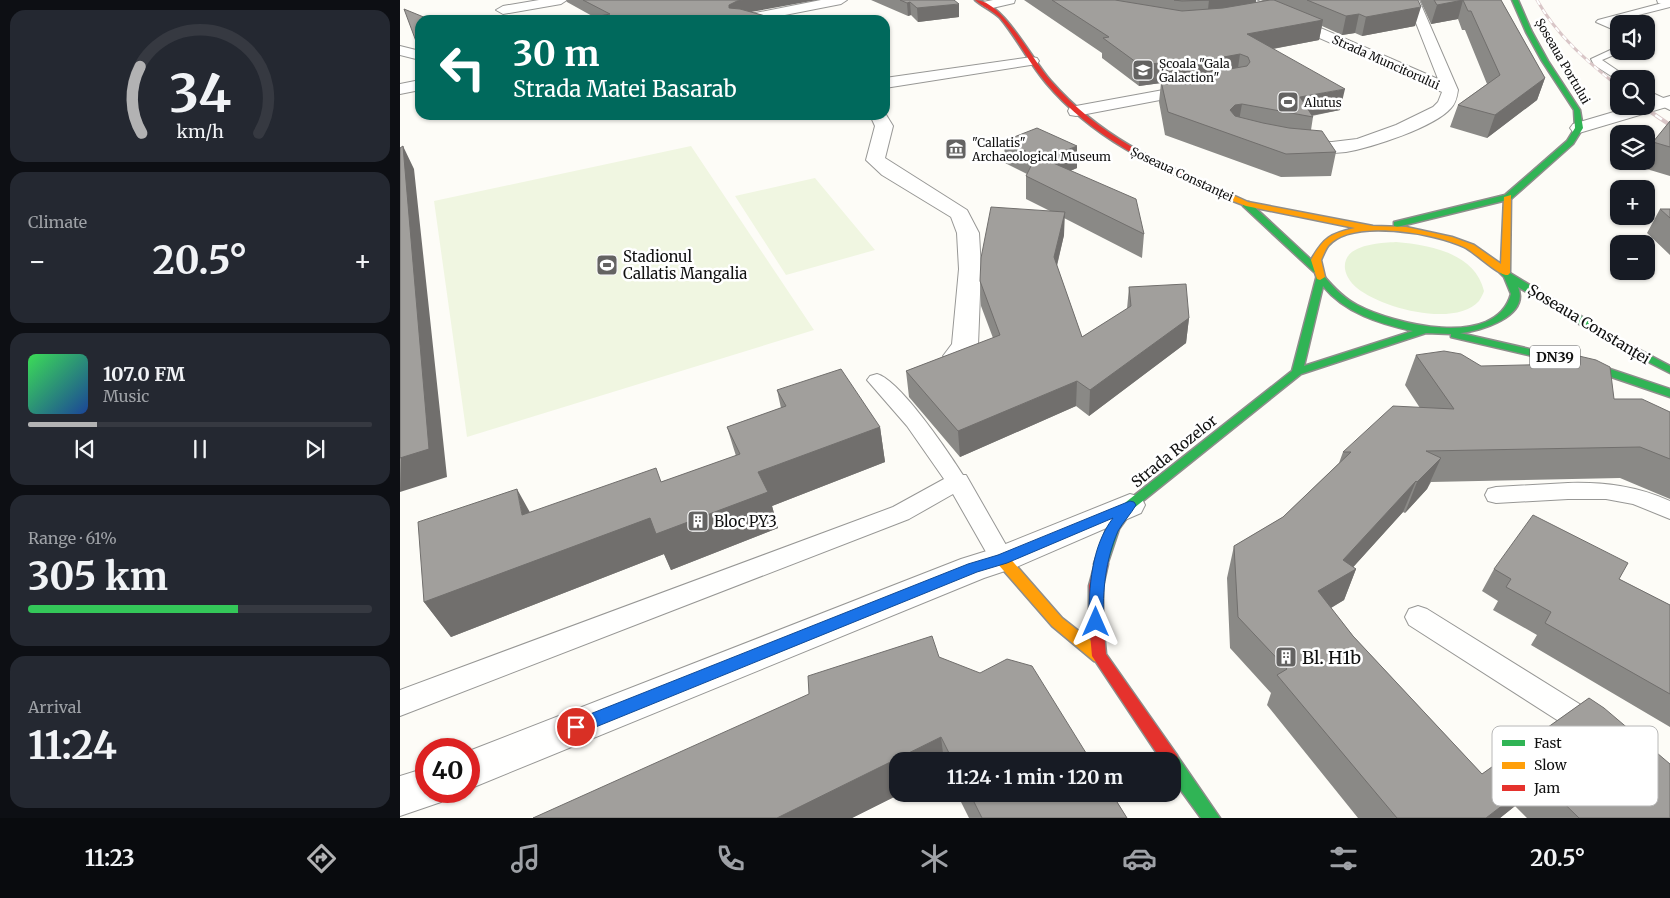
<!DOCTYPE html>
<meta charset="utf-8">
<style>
:root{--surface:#171b24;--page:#242831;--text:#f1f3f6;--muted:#9ea1a6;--line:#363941;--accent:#b2b2b3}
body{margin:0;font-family:Merriweather,serif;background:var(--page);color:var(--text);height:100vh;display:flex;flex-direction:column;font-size:19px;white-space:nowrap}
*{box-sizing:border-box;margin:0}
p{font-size:16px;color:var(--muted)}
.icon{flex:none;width:28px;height:28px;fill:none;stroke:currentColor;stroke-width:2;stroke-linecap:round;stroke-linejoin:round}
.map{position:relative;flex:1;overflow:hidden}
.side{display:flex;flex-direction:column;gap:10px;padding:10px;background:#0d0f14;width:400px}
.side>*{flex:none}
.banner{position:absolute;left:15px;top:15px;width:475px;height:105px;border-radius:15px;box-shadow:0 1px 4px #0004;background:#00695c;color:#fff;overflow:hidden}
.fabs{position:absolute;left:1210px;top:15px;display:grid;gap:10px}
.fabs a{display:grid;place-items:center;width:45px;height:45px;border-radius:10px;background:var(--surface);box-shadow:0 1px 4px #0004;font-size:25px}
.speed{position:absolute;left:15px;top:738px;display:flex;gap:10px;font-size:25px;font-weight:700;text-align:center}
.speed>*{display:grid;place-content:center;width:65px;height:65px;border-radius:50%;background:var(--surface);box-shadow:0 1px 4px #0004;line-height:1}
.speed .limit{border:8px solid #d22;background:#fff;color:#111}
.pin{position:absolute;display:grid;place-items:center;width:42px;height:42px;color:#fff;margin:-21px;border:2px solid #fff;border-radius:50%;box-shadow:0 1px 5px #0007}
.me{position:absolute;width:55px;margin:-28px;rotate:0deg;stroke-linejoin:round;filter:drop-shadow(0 0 4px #0008)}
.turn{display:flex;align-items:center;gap:18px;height:105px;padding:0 15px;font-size:22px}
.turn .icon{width:65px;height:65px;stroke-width:2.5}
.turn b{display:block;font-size:35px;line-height:42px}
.big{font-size:38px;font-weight:700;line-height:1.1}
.side .widget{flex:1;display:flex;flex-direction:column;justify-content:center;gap:8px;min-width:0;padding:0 18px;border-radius:15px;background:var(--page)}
.side .dial{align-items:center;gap:0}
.dial svg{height:130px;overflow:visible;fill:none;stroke:var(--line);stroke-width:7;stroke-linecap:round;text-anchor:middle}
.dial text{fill:var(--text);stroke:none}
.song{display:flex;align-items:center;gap:15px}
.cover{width:60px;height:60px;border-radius:8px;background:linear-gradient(135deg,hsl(130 70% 55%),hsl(220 70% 35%))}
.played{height:5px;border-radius:2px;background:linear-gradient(90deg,var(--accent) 20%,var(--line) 20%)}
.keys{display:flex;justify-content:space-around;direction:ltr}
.heat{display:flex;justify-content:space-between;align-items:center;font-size:28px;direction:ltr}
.charge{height:8px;border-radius:4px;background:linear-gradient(90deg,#34c759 61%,var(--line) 0)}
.trip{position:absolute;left:489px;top:752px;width:292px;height:50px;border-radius:15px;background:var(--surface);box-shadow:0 1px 4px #0004;font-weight:700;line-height:50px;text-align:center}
.tab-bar{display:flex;height:80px;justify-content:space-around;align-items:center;background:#090b0e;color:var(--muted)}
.tab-bar .icon{width:35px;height:35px}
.tab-bar .selected{color:var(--accent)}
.tab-bar b{font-size:22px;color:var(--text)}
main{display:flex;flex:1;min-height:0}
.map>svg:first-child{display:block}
.green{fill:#e7f3d7}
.pitch{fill:#f0f6e1}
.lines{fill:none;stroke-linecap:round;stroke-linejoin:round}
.lane-casing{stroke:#979795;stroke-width:2}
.street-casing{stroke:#979795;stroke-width:2}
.fast-casing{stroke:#8e8d8b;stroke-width:3}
.slow-casing{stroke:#8e8d8b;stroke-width:3}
.jam-casing{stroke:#8e8d8b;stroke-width:3}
.lane{fill:#fffffe;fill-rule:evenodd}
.street{fill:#fffffe;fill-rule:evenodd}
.fast{fill:#30b455;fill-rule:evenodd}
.slow{fill:#ff9f0a;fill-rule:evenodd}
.jam{fill:#e5322d;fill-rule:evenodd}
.rail-far1-casing{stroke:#d9c6c7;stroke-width:3}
.rail-casing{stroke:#d9c6c7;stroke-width:4}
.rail-far1{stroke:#fff;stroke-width:2;stroke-dasharray:5.5;stroke-linecap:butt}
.rail{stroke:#fff;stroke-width:2.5;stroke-dasharray:8;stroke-linecap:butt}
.wall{fill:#8a8986}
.shaded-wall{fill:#716f6d}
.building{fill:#a19f9c;stroke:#716f6d}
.route{fill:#1a73e8;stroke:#114b97}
.labels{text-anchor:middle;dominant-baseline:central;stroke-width:5;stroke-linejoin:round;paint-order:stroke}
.far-street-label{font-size:12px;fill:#111;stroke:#fff}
.far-poi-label{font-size:12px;fill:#111;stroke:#fff;text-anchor:start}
.shield{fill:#fff;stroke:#585858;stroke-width:1}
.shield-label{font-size:14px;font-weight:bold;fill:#111}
.poi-label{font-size:15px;fill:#111;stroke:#fff;text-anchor:start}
.street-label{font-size:15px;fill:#111;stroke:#fff}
.near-poi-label{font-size:18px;fill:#111;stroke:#fff;text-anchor:start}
.key{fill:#fff;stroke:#b8b8b8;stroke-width:1}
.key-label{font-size:14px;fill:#111}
</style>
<main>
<section class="side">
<div class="widget dial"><svg viewBox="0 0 100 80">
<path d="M14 69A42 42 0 1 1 86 69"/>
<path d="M14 69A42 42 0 0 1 13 28" stroke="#b2b2b3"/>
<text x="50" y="56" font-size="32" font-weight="700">34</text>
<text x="50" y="72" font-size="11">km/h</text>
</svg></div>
<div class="widget"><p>Climate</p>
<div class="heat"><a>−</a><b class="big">20.5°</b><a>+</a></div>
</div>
<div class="widget">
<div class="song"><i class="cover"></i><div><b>107.0 FM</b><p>Music</p></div></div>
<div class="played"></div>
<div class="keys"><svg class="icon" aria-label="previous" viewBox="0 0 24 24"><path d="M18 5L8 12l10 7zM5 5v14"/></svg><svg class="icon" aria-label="pause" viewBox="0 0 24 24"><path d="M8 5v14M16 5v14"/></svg><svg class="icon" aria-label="next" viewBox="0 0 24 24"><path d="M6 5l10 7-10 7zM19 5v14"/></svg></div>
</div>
<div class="widget"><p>Range · 61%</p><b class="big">305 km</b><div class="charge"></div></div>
<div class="widget"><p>Arrival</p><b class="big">11:24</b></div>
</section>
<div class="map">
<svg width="1270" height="818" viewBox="0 0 1270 818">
<rect width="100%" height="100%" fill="#fdfcf7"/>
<path class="green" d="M996,242C1030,245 1075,253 1084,291C1083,294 1081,298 1079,301C1055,328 981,308 957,288C951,283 946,276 945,269C942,244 980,243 996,242Z"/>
<path class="pitch" d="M291,146L414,330L67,437L34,201Z
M415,178L475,250L386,275L335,196Z"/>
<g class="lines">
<g class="lane-casing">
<path id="lane" d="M1270,1V7L1211,22L1219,25V32L1196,22L1198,20Z
M1219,46V51H1223L1202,60L1230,79H1219V81L1194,65L1191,59Z
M1246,90L1270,101V110L1246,98Z
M477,374C500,380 549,453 563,475H566L614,559L610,566L602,568L594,566L553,494L509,519L0,716V690L493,507L544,479L507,426L467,380L470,376Z
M1168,483C1205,482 1236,486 1270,501V519L1233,504L1206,499H1168L1096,503L1088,501L1085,495L1088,489L1096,487Z
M1018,606L1027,609L1202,718L1206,727L1202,736L1192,740L1182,736L1009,625L1005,617L1009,609Z"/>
</g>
<g class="street-casing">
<path id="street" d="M139,0H167L161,4L103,14L96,10L103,6Z
M421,0H447L441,4L360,20H333L340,16Z
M593,0H615L614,3L588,9L582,5L583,2Z
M839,0H856L1038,79L1007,0H1019L1058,90C1057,96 1056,103 1051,108C1035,127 971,148 946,152C928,154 906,154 889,150L886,146L889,142L895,141L932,142L957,139L996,125L1033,107L1038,102L1042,92L840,3Z
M1257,0H1270V6L1258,3Z
M0,46L20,51V60L0,55Z
M632,57L637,58L639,61L637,64L485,88V78Z
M20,80V90L0,94V84Z
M796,84L802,86L804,89L802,92L676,116L670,115L668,111L670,107L676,106Z
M1270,96V106L1179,133L1173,132L1170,128L1173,124L1234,106H1246V103Z
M485,113L493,126L485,158L567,210L579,233L581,269L578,345L565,362L556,364L547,362L543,356L552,344L559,269L557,233L551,217L482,175L466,160L475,126L470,115H485Z
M730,494L741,497L745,505L741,513L614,568L584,578L69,789V751L561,559L593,549Z
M26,768V791H45L41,802L0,816V776Z"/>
</g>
<g class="fast-casing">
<path id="fast" d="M1112,0H1118L1132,32L1148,61L1180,110L1183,128L1173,144L1111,199L997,227L994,226V222L1105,195L1167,141L1175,128L1174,110L1142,61L1126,32Z
M843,202H849L920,268V272H914L843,206Z
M1105,270L1217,338L1270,366V373L1209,342L1118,287C1130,317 1080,331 1060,333L1195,364L1270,389V397L1188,369L1051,337V334L1026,333L901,374L734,508L719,529L706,568L701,569L696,568L694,564L707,527L726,502L892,371L917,275H923C933,287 943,298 957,305C993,324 1096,350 1111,294L1104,277L1100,273ZM923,286C945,313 980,324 1013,331L904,366Z
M772,755L778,757L820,818H801L772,778V761H765L766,757Z"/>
</g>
<g class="slow-casing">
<path id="slow" d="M820,192H826L848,202L973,226L1006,227L1052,237L1074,245L1101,264L1104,197L1111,195L1110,273L1108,275C1100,277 1075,252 1064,247C1035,233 951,218 928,246C925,250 923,256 921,260L925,277L920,280L917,279L911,260C924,237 930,234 955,228L846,206L820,196Z
M602,554L607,555L662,618L704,651L706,656L704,661L699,662L694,661L652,626L597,563L595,559L597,555Z"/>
</g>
<g class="jam-casing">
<path id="jam" d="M575,0C603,0 633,62 651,81C701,138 758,162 826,192V196H820C756,167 693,139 646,83C629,63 617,38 600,18C593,11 583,7 575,0Z
M701,559L706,560L708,564L703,586V622L706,654L777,755L779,761L777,767L772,768V761H762L692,656L689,622V586L696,560Z"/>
</g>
<use href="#lane" class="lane"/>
<use href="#street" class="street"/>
<use href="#fast" class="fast"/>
<use href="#slow" class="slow"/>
<use href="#jam" class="jam"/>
<g class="rail-far1-casing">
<path id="rail-far1" d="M1137,0C1157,36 1187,61 1219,87"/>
</g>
<g class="rail-casing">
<path id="rail" d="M1242,106L1270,125"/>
</g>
<use href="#rail-far1" class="rail-far1"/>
<use href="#rail" class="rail"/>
</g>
<path class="wall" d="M166,0H417L194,17L167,2Z
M471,0H554L559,17L518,22L511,15L508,16Z
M624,0H856V2L863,1L860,0H1018L1015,26L962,36L955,33L942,35L922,26L919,40L873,49L940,110L912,116L913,117L911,130L936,152L931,176L881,177L765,135L759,102L761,83L739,86L702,58V53Z
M1020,0H1101L1145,78L1137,100L1087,138L1050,127L1058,105L1087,84L1065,30H1062L1058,19L1031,24Z
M1270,121V176L1240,167L1243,161H1246V155L1253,142Z
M604,141L677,168L670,171L744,234L742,258L664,218V235L657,266L682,337L727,309L729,287L789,318L786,343L689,416L676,406L560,457L509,397L506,371L593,338L581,306L580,281L650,211L626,199V176L627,174L605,163Z
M1260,209H1270V255L1247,233Z
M1016,355L1081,366L1214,399L1270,412V499L1220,478L1031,482L1027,489L1005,513L1003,512L953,567L956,569L944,600L931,608L953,636L1082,774L1189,698L1270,818H1127L1115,806L1100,818H958L867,705L871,693L830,648L827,578L834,546L883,517L939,463L943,452L1020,408L1005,385Z
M377,390L480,427L485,462L372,506L378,528L271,570L264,554L51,637L24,602L130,512L261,482L336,456L327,427L381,408Z
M1094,569L1219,579L1270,605V727L1131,645L1137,635L1093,610L1098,601L1082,591Z
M539,657L691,761H498V794H500L452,818H133Z
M557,794H712L727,818H569Z"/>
<path class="shaded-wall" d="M343,0H417L340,14L329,8V5L337,1Z
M809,0H856L854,11L807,19Z
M1063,0L1058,19L1031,24L1037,5Z
M510,2L511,15L508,16L507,3Z
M559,4V17L518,22L517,8Z
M1021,7L1015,26L962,36L966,17Z
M959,14L955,33L942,35L946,16Z
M369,17V20H357Z
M923,20L919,40L844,54L847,34Z
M840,54L837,75L761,81V83L739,86L740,65Z
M1145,78L1137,100L1087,138L1095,115Z
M945,89L940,110L908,116L900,97Z
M842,104L838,126L830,110L835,105Z
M194,115H210L195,119Z
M3,146L14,169L47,477L0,492Z
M677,146V168L644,182V159Z
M665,212L664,235L653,281L654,257Z
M789,318L786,343L689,416L690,390Z
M677,381L676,406L560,457L558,431Z
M480,427L485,462L372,506L378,528L271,570L264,554L51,637L24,602L358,472Z
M1041,458L1027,489L1005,513L1017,482Z
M1016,481L1003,512L947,574L956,569L944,600L907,622L918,591L943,560Z
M117,489L137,525L122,515Z
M541,737L544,761H498V794H500L452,818H377Z
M1138,778L1115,806L1100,818H1086Z"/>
<path class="building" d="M183,0H343L337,1L329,5V8L340,9L369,17L357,20H178L210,14Z
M500,0H554L559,4L517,8L510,2L507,3Z
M652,0H715L782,11L823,8L870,0H874L923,20L847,34L945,89L900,97L913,117L842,104L835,105L830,110L835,116L863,123L889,128L922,131L936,152L886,154L768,112L761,81L847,66L850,62L848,57L840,54L802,61L810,58L740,65L703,38L709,37Z
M774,0H812L782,1Z
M907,0H1018L1021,7L966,17L959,14L946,16Z
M1034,0H1101L1145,78L1095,115L1058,105L1100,75L1071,11H1068L1063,0L1037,5Z
M4,9L31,20H20V52Z
M1270,121V147L1253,142Z
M637,128L677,146L644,159L736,199L744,234L626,176L636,156L604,141Z
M3,146L29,449L0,458V148Z
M591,207L665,212L654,257L682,337L731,306L729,287L786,284L789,318L690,390L677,381L558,431L506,371L600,335L580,281L581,258Z
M1260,209H1270V218Z
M1044,351L1061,354L1081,366L1166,364L1170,357L1179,356L1196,360L1210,367L1214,399H1242L1270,412V459L1240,447L1026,451L1041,458L1017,482L1016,481L943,560L956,569L918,591L953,636L1082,774L1189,698L1204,708L1270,764V818H1179L1138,778L1086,818H997L877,675L887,669L838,617L834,546L883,517L951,452H943L993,406L1054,409L1016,355Z
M441,369L480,427L358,472L368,492L256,534L250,518L24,602L18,522L117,489L122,515L256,468L261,482L340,454L327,427L386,406L377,390Z
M1133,515L1228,563L1219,579L1270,605V694L1145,623L1151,612L1106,587L1111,579L1094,569Z
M532,636L539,657L580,673L607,659L632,666L691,761H553L541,737L377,818H133L409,694L408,676Z
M570,794H712L727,818H582Z"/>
<path class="route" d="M730,501L734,502L736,505C731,514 723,522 718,531C705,561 703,590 703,622L701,627L696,628L691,627L689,622C689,587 691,547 713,518L607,563L577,572L176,735L170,732L168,727L170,722L568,564L598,555Z"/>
<defs>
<g id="school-square" transform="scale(1.125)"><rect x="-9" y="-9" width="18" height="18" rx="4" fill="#646362" stroke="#fff"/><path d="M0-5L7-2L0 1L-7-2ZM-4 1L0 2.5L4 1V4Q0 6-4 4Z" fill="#fff"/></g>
<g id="stadium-square" transform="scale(1.125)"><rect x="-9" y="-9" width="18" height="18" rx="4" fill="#646362" stroke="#fff"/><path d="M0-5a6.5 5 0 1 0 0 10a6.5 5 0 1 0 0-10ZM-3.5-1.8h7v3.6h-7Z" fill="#fff"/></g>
<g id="museum-square" transform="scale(1.125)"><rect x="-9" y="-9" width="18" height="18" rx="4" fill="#646362" stroke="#fff"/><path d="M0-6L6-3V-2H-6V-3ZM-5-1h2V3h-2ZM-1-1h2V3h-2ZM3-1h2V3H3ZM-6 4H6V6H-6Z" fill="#fff"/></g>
<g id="building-square" transform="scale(1.125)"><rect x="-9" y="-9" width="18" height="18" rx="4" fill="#646362" stroke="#fff"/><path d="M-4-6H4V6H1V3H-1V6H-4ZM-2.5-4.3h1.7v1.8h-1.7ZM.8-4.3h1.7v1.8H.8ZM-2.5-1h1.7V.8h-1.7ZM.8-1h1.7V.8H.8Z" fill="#fff"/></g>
</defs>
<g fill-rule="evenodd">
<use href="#school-square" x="743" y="70"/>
<use href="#stadium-square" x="888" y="102"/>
<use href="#museum-square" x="556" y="149"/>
<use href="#stadium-square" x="207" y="265"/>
<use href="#building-square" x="298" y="521"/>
<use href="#building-square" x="886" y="657"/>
</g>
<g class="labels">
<g class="far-street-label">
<text transform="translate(1163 61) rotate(60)">Șoseaua Portului</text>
<text transform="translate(986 62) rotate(24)">Strada Muncitorului</text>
<text transform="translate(782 174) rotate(25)">Șoseaua Constanței</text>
</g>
<g class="far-poi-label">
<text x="759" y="63">Școala "Gala<tspan x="759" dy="14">Galaction"</tspan></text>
<text x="904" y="102">Alutus</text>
<text x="572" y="142">"Callatis"<tspan x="572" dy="14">Archaeological Museum</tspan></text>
</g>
<rect class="shield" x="1130" y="345.5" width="50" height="23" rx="4"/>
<g class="shield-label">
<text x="1155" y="357">DN39</text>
</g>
<g class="poi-label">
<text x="223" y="256">Stadionul<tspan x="223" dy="17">Callatis Mangalia</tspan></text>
<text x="314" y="521">Bloc PY3</text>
</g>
<g class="street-label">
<text transform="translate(1189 324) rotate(31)">Șoseaua Constanței</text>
<text transform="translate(774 451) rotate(-39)">Strada Rozelor</text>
</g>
<g class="near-poi-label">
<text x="902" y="657">Bl. H1b</text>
</g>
</g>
<rect x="1092" y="726" width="166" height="80" rx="8" class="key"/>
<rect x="1102" y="740" width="23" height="6" fill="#30b455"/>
<rect x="1102" y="762" width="23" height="7" fill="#ff9f0a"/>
<rect x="1102" y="785" width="23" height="6" fill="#e5322d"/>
<g class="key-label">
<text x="1134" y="748">Fast</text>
<text x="1134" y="770">Slow</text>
<text x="1134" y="793">Jam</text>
</g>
</svg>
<div class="fabs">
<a><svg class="icon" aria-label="sound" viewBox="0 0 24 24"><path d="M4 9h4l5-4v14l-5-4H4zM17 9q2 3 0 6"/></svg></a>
<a><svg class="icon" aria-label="search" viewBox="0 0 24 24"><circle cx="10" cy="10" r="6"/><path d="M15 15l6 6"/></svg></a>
<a><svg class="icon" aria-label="layers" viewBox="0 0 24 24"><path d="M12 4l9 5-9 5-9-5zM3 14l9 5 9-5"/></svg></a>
<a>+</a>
<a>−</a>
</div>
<div class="speed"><div class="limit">40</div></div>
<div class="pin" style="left:176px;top:727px;background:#d93025"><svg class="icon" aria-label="arrive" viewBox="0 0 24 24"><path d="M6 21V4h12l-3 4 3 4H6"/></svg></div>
<svg class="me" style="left:696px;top:622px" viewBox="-20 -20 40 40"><path d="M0-17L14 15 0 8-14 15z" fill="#1a73e8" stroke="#fff" stroke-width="4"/></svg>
<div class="trip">11:24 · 1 min · 120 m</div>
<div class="banner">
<div class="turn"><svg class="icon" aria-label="left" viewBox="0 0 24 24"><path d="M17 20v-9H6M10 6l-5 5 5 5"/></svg><div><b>30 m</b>Strada Matei Basarab</div></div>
</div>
</div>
</main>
<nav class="tab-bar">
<b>11:23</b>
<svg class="icon selected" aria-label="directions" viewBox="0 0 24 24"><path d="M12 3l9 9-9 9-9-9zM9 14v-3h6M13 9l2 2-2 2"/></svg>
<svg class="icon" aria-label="music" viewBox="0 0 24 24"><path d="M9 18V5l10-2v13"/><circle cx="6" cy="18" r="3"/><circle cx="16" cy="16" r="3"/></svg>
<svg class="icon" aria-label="phone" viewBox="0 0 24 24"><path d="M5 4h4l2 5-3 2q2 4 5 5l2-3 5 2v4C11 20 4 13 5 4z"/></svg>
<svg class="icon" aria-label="climate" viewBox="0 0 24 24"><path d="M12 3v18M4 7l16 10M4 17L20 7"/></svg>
<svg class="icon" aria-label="car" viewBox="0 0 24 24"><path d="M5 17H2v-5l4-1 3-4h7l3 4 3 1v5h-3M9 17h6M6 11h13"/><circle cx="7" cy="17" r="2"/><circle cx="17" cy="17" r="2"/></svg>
<svg class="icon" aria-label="filters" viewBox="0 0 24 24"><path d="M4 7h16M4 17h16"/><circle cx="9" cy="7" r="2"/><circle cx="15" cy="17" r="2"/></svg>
<b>20.5°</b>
</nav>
